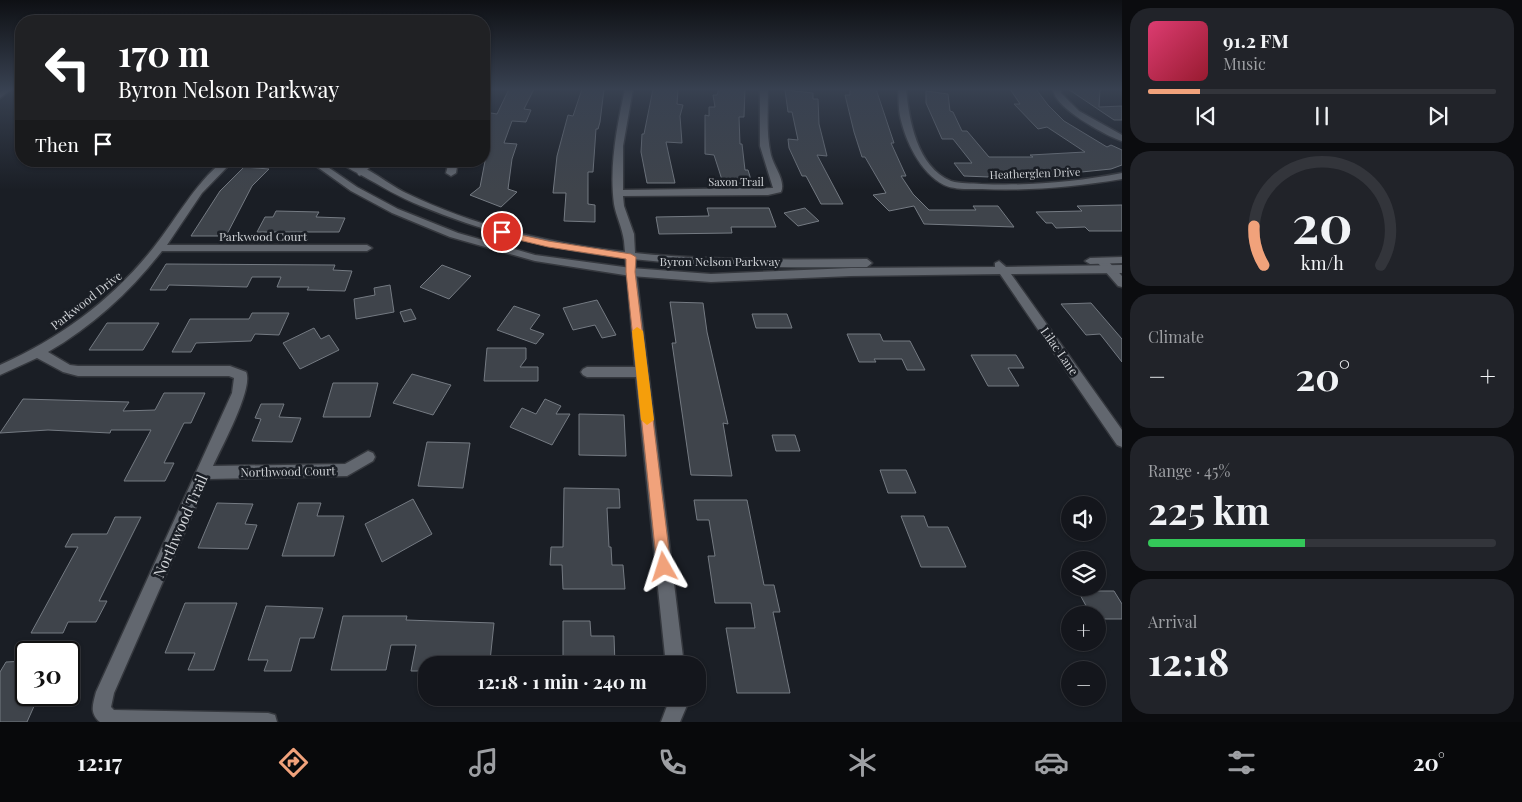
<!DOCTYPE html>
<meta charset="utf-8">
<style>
:root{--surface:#14161c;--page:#212329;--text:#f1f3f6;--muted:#9d9fa3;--line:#33353b;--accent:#f1a27b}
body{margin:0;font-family:"Playfair Display",serif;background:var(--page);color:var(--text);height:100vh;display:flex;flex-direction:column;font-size:19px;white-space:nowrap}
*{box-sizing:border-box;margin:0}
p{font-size:16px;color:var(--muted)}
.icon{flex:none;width:28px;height:28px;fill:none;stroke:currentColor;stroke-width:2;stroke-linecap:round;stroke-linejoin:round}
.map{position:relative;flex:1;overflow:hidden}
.panel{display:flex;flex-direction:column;gap:8px;padding:8px;background:#0b0c0f;width:400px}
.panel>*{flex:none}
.banner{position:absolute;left:15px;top:15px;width:475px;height:152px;border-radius:20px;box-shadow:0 1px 4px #0004,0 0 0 1px var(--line);background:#202124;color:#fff;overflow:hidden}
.fabs{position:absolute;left:1061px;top:496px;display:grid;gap:10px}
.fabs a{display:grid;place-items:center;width:45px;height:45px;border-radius:50%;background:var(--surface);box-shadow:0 1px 4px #0004,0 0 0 1px var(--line);font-size:25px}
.speed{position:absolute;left:15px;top:641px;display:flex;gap:10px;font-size:25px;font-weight:700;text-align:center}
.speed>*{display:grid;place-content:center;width:65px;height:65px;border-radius:50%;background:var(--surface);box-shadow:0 1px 4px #0004,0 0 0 1px var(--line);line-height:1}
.speed .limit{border:2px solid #111;border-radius:8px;background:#fff;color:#111}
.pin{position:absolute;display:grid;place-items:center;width:42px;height:42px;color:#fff;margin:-21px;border:2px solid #fff;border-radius:50%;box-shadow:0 1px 5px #0007}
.me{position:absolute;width:55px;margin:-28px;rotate:354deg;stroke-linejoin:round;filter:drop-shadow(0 0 4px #0008)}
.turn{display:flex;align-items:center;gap:18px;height:105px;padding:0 20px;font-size:22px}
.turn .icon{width:65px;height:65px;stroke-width:2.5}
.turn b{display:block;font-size:35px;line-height:42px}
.then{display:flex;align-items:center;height:48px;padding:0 20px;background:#0003;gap:10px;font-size:19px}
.big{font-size:38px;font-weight:700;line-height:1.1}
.panel .card{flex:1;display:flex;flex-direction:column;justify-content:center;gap:8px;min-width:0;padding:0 18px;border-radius:20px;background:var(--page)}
.panel .dial{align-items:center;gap:0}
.dial svg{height:130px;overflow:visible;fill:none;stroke:var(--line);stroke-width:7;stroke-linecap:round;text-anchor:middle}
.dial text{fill:var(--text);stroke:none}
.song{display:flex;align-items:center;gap:15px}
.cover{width:60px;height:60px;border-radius:8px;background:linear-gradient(135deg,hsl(340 70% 55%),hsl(350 70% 35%))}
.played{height:5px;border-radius:2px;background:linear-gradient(90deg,var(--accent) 15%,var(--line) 15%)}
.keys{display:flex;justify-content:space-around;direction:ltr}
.heat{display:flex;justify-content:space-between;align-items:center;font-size:28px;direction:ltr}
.charge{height:8px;border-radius:4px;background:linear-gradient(90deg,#34c759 45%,var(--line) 0)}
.trip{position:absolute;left:418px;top:656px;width:288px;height:50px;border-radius:20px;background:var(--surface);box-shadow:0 1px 4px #0004,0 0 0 1px var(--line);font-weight:700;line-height:50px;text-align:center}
.tabs{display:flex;height:80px;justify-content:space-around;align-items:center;background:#08090b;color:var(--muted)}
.tabs .icon{width:35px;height:35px}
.tabs .active{color:var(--accent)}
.tabs b{font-size:22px;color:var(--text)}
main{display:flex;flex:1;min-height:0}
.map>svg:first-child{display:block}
.building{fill:#3f444b;stroke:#747a82}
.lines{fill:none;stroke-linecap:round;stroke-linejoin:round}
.lane-casing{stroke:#35383e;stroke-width:7}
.street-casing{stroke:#35383e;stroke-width:3}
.secondary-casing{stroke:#35383e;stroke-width:3}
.lane{stroke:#62676f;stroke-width:5}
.street{fill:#62676f;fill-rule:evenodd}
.secondary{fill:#62676f;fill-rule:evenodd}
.route{fill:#f1a27b;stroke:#9d6950}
.slow{fill:#f59e0b}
.labels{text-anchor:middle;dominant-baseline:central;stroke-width:5;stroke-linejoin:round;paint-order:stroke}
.far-street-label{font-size:11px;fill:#cfd2d6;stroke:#1a1e25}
.street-label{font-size:12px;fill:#cfd2d6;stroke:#1a1e25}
.near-street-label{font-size:15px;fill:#cfd2d6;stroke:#1a1e25}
</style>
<main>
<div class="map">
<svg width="1122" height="722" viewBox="0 0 1122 722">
<rect width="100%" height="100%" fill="#1a1e25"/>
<path class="building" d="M509,89H534L524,109L531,110L526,122L512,121L504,143L517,144L512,159L508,189L517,192L501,207L470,195L480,187L487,151H484V128L491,113L497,114Z
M582,89H604L600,122L598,129H596L593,172H588V204L595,205V222L564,221L566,193H553L557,156L568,115L573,116Z
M653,89H678L677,104L683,105L680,116L682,143L666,142L675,183H647L641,152L642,134H644Z
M719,89H745L744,117H739L740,144H742L745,170H748L752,183H723L714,155L705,154V115L709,116V107H715L713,95H717Z
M850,89H876L894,143H891L906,176H901L913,194L929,210H976L973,206H998L1014,227L924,224L914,206L889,211L873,195L886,193L865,157H862L854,132L845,95H850Z
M1010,89H1036L1048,105L1064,121L1107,147L1111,145L1122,150V165L1111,169L1032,177H1004L997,170L989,177L964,176L954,163H972L953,139H942L926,103V91L948,94L950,111L953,112L962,131H967L989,157H1033L1030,155L1085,152L1047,127L1038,129L1014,104H1020Z
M1068,89H1100L1099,107L1122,106V120H1114Z
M785,90L813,93V99H818L819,124L827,156L817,155L843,204H821L806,176H802L789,148L788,139L798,140L792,112H788Z
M244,167L269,169L252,186L226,236H191L220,191Z
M1122,205V231H1089L1085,227L1056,228L1052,223H1046L1036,212L1082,211L1077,206Z
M707,208H769L776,227H731L732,233L659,234L656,217L709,216Z
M805,208L819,221L798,226L784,213Z
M276,211L319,212L316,217L345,218L339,232H257L265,217H273Z
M166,264L335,265L333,270L352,271L345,291L307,290L309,287H277L281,277H252L247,287L169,285L166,290H150Z
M442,265L471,276L449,299L420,287Z
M390,285L394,312L356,319L354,299L375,295L374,288Z
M597,300L616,335L602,338L595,325L573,330L563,308Z
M670,302L703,303L707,332L728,424L723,423L732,476L691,475L672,343H676Z
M1091,303L1122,339V362L1100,334L1086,335L1061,304Z
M514,306L540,315L530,329L544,334L536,344L497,330Z
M411,309L416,319L404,322L400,312Z
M252,313H289L279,335L255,334L251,341L196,343L191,352H172L190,319H249Z
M752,314H787L792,328H756Z
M107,323H159L143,350H89Z
M314,328L321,339L329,335L339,350L300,369L283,343Z
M847,334H880L883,341H910L925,370H907L902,359H874L876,362H859Z
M487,348H526V359L520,367H538V381H484Z
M971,355H1016L1024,368H1008L1019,386H988Z
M412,374L451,385L433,415L393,403Z
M333,383H378L370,417H323Z
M164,393H205L191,423H184L164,463H174L165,481H124L151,430H111L110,433L48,430L0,433L23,399L129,402L123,411L155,410Z
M545,399L561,406L556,414H570L552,445L510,427L522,408L536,414Z
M261,404H284L279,417L301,418L292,442L252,441L261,419L255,418Z
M579,414L624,415L626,456L579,455Z
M772,435H795L800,451H776Z
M427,442L470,443L463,488L418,486Z
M880,470H906L916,493H888Z
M564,488L619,489L620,508H607L609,547H611L612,565H623L625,589H563L562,565H550L551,547H563Z
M413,499L432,534L382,562L365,524Z
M694,500H747L764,585H774L780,612H773L790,693H737L726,628H755L751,603H715L708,556H715L709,520H697Z
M217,503L253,504L245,524L257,525L248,549L198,548Z
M298,503H321L317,516H344L334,556H282Z
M901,516H924L928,527H948L966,567H921Z
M115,517H141L99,601H107L96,622H68L63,633H31L78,547H65L72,534H107Z
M1078,591H1114L1122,604V619H1098V615H1091Z
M185,603H237L214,670H188L195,653H165Z
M266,606L323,608L314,638H300L291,671H264L268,660H248Z
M343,616H407L406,620L494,623L490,661L456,659V665H426V671H411L416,645H391L386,670H331Z
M563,621H590L591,636H614L615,665H563Z
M26,661V695H39L27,722H0V672L6,662Z"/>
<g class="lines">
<g class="lane-casing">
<path id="lane" d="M360,173L373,161"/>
</g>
<g class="street-casing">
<path id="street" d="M4,89H12L0,98V92Z
M484,89H491L484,94Z
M625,89H633L623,146V190L773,188L760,146V89H768C768,111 766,134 771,155C774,167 786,181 781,192L768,195L623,196L624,206L634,234L636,272L684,665H666L636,377H587L583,375L581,372L583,369L587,367H635L624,241C622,227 616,216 614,204C609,166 617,126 625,89Z
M898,89H906C909,120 917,167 951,181C960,184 972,183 981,184C1029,186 1075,182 1122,173V179C1075,187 1029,191 982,189C970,189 955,190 944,185C920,173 905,140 900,116C898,107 899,98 898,89Z
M1053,89H1061V93L1079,111L1122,135V141C1106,136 1053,107 1053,89Z
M223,161H233L202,193L167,245H367L372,248L367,251H162C130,292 93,326 48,352L70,365L78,366H230L246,372C254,388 221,448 213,466L345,464L368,451L373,453L375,457L373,461L347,476L208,479L114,693L111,707L114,710L268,713L275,715L277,722H100C89,713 93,704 96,692L232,393L234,378L229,376H78L63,372L37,358L0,375V365C61,338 113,299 154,247C177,218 194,185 223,161Z
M449,161H458L456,173L451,176L446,173Z
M1102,258L1106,259L1122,276V287L1118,286L1098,263L1097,261Z
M670,698H688V703L680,722H661Z"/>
</g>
<g class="secondary-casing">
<path id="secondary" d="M309,161H319L357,187L398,209L458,233L535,255L631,268L711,274L851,268L995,267V263L999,261L1006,267L1122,265V273L1011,274L1122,430V447L1117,445L1000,274L851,276L711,282L631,276L535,261L450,237L392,213L351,191Z
M339,161C363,161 385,183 406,193C445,212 489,227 531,236C641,262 755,260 867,259L872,263L867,267C712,268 567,267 421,206C400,198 381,186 361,175C354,171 345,167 339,161Z
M1122,257V263L1090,264L1085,261L1090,258Z"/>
</g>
<use href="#lane" class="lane"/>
<use href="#street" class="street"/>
<use href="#secondary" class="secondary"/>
</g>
<linearGradient id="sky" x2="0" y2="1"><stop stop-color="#0e1014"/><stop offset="0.47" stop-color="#384151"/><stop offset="1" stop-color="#384151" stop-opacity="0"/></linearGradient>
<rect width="1122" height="190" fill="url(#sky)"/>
<path class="route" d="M498,230L548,241L631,254L636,257L635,272L671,567L669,572L664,575L659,572L657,567L626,272V259L548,247L498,235Z"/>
<path class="slow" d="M637,327L643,331L654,420L647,425L641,420L632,331Z"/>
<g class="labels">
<g class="far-street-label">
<text transform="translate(1035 173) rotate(-2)">Heatherglen Drive</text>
<text x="736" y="181">Saxon Trail</text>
</g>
<g class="street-label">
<text x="263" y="236">Parkwood Court</text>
<text x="720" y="261">Byron Nelson Parkway</text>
<text transform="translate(86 300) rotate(-38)">Parkwood Drive</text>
<text transform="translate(1060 351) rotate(55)">Lilac Lane</text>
<text transform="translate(288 471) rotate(-1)">Northwood Court</text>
</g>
<g class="near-street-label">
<text transform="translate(180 526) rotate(-66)">Northwood Trail</text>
</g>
</g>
</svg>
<div class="fabs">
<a><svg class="icon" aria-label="sound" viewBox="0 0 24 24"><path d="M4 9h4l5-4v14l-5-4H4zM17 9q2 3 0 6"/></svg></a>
<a><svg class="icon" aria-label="layers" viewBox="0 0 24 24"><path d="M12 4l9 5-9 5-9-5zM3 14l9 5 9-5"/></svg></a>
<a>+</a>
<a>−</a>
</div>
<div class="speed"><div class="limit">30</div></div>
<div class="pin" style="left:502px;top:232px;background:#d93025"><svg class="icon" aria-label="arrive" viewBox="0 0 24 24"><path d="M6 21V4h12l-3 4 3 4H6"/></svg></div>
<svg class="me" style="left:664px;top:567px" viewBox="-20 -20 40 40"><path d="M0-17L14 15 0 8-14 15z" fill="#f1a27b" stroke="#fff" stroke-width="4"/></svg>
<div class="trip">12:18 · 1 min · 240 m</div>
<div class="banner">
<div class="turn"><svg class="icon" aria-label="left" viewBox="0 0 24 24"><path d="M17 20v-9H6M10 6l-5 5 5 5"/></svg><div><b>170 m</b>Byron Nelson Parkway</div></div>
<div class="then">Then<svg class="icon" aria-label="arrive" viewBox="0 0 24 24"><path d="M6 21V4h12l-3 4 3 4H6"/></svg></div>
</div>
</div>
<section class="panel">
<div class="card">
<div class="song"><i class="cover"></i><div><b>91.2 FM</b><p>Music</p></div></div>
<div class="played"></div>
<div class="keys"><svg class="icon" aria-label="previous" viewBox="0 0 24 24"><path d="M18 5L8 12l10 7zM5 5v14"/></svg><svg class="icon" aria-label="pause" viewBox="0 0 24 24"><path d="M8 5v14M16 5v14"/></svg><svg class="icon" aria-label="next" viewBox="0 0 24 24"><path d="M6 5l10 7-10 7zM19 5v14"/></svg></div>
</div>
<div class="card dial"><svg viewBox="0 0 100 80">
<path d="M14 69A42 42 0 1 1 86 69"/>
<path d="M14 69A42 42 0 0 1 8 45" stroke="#f1a27b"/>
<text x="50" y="56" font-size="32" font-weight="700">20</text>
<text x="50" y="72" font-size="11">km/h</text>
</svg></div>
<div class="card"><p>Climate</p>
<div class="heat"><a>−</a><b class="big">20°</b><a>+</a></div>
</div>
<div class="card"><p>Range · 45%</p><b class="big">225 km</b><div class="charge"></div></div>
<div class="card"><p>Arrival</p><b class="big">12:18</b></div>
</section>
</main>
<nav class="tabs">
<b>12:17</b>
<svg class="icon active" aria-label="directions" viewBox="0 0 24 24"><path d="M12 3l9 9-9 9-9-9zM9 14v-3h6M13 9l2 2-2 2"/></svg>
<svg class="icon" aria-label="music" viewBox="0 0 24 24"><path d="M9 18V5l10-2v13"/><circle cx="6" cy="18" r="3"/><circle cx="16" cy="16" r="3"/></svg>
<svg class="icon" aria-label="phone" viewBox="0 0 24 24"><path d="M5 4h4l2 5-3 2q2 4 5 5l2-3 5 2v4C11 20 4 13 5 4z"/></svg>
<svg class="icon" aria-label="climate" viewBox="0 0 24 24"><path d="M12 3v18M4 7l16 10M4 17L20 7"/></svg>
<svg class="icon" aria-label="car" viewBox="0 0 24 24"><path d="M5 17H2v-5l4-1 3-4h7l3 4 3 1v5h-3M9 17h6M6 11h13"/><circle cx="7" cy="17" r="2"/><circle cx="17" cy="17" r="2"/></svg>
<svg class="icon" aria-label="filters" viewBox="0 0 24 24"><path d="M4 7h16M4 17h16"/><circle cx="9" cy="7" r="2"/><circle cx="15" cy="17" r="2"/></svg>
<b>20°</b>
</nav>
